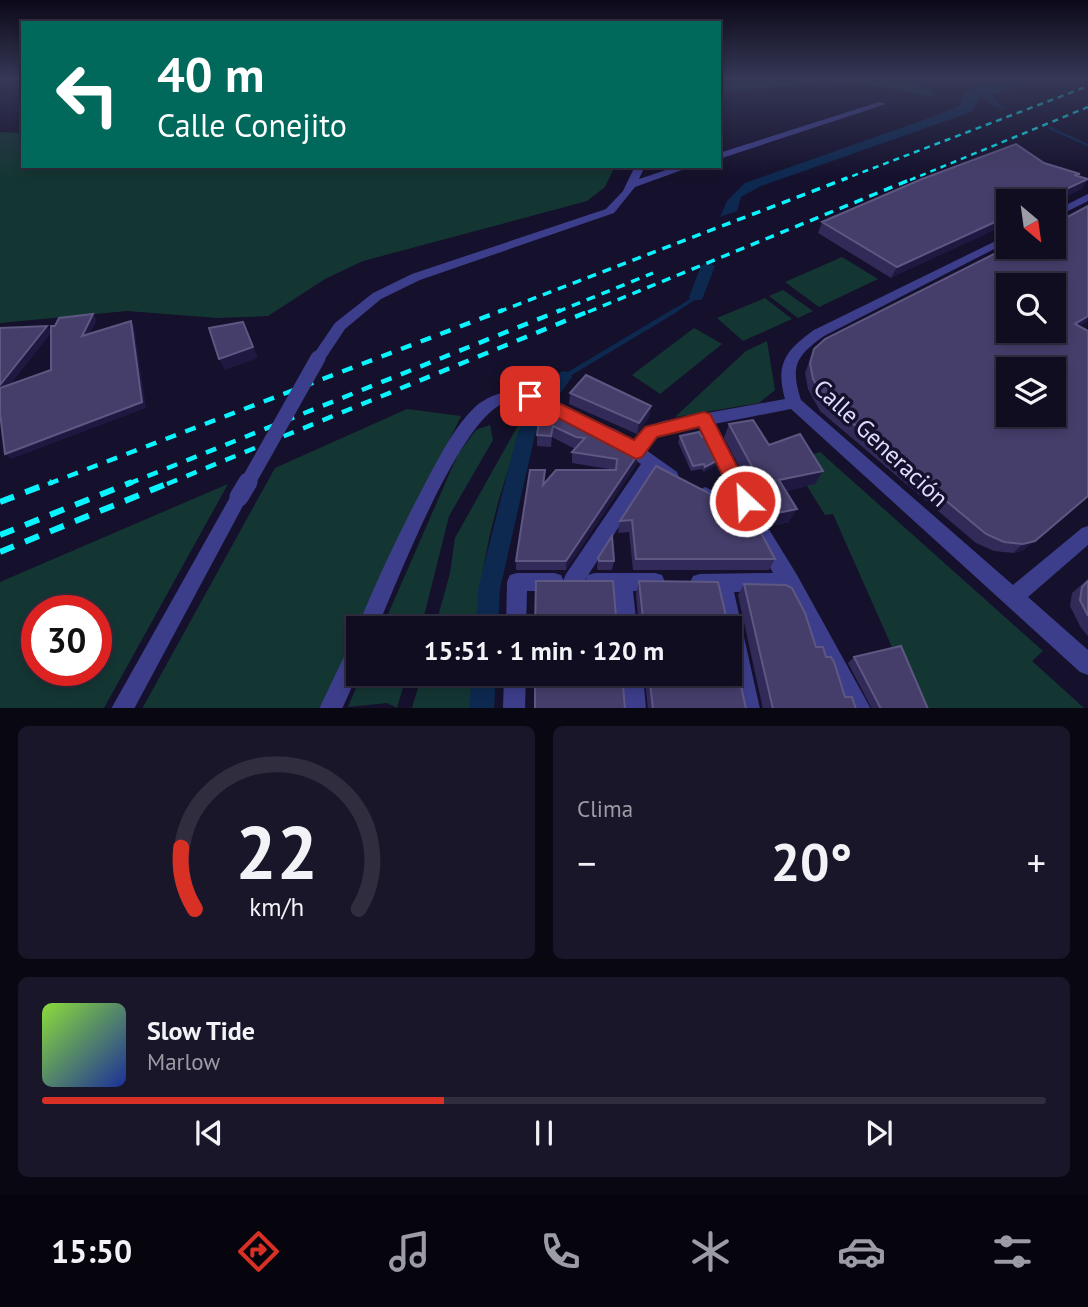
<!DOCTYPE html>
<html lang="es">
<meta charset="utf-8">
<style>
:root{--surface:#100d21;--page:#19162a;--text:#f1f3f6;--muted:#9c9ca5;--line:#302d3f;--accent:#d93025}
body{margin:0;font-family:"PT Sans",sans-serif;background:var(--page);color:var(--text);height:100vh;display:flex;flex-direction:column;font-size:26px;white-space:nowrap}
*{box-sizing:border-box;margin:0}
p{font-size:23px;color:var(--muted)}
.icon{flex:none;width:38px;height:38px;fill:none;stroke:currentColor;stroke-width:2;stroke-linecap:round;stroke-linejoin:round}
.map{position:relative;height:708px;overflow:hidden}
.side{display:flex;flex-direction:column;gap:18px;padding:18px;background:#090712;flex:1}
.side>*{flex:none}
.banner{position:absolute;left:21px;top:21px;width:700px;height:147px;border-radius:0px;box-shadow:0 4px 10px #0003,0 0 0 2px var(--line);background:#00695c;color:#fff;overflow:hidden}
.needle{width:46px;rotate:151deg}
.controls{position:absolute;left:996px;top:189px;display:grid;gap:14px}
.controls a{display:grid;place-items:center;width:70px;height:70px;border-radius:0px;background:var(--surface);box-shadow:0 4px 10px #0003,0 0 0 2px var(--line);font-size:35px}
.speed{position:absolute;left:21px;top:595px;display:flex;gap:14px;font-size:35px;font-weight:700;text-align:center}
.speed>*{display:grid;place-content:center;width:91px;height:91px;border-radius:50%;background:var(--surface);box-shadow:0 4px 10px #0003,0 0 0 2px var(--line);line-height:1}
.speed .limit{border:10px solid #d22;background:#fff;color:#111}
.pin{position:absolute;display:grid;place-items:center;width:60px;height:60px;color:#fff;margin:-30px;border-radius:14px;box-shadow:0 4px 10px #0006}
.me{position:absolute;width:77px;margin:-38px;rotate:335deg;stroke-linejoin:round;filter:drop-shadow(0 0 5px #0008)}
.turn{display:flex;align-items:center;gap:24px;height:147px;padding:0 21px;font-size:32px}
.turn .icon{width:91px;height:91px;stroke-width:2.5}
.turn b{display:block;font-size:49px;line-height:60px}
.big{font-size:52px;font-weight:800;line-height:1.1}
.side .widget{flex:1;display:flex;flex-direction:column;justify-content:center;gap:10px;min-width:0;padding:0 24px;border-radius:10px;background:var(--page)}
.side .dial{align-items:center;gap:0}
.dial svg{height:182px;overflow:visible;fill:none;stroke:var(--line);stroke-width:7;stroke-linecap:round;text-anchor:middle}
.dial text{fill:var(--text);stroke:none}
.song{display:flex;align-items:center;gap:21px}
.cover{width:84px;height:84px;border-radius:10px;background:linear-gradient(135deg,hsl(90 70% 55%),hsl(230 70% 35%))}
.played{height:7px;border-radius:4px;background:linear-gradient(90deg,var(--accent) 40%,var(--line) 40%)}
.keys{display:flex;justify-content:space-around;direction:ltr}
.heat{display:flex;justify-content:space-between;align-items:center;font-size:38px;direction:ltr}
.side .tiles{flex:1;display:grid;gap:18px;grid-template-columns:1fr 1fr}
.widget:last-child{grid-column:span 2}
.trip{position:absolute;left:346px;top:616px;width:396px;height:70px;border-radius:0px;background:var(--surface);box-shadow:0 4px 10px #0003,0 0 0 2px var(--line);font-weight:800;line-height:70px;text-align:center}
.dock{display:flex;height:112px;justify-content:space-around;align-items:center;background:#06050d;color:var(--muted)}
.dock .icon{width:49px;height:49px}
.dock .current{color:var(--accent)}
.dock b{font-size:32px;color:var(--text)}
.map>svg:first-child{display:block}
.green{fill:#143633;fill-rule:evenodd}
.water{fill:#0d2950}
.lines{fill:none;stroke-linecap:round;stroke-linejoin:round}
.stream-far2{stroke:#0d2950;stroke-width:2.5}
.stream-far1{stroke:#0d2950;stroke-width:3.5}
.stream{stroke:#0d2950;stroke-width:4.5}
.canal{fill:#0d2950;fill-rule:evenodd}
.street{fill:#3d3e8b;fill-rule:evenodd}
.rail-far3{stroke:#09f4ff;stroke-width:2.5;stroke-dasharray:6 5;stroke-linecap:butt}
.rail-far2{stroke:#09f4ff;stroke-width:3.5;stroke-dasharray:9 7;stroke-linecap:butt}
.rail-far1{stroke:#09f4ff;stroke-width:4.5;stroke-dasharray:11 10;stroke-linecap:butt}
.rail{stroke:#09f4ff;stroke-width:6;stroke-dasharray:15 12;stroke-linecap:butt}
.street-bridge-far1{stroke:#3d3e8b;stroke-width:15}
.street-bridge{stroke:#3d3e8b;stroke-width:19}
.wall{fill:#322a59}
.shaded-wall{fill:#1f1840}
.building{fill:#453e6b;stroke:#5d5782;stroke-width:2;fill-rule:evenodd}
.route{fill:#d93025;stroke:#8d1f18;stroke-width:2}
.labels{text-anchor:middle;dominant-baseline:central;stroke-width:7;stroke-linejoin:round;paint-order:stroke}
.street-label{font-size:24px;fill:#dfddff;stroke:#15112c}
</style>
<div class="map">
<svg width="1088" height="709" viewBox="0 0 1088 709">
<rect width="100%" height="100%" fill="#15112c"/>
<path class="green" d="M909,79L935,93V97C885,88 847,77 795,83L798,85L719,92V85L752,80Z
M0,132L23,133V166H615L605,187L587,201L363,261L325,279L268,316L218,318L127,311L0,323Z
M842,257L878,279L819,307L785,282Z
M783,290L813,311L798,318L769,296Z
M765,298L792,319L743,341L717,318Z
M694,328L722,344L660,394L632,375Z
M767,341L775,390L759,403L675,417L746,351Z
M530,404L535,406C502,470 481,556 476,628H435L450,573L455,538Z
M407,409L461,416L320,708L142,709L275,468Z
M490,425L493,440L449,516L421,628H382L458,454L476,430Z
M820,452L1043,651L1032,661L1084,708H919L833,514L825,515L807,486L799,459Z
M228,484L104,708H0V582ZM37,611H96V670H37Z
M362,674H407L397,708L387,703L348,707Z
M422,674H472L470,708H412Z"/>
<path class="water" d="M992,79H1038L994,95L993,99L1005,109L994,106L981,96L971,112L761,186L741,197L737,211L720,217L727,201L745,183L932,117L961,105L964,92Z"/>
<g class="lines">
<path class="stream-far2" d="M1050,128L1088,145"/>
<path class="stream-far1" d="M673,312L696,297"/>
<path class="stream" d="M564,377L676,310"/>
<path class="canal" d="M708,262L715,266L703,297L701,300H691L689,297L701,266Z
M564,371L570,373L572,377L544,416L535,435L500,589L498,628H476L478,589L517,435L531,407L558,373Z
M472,674H496L494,709H469Z"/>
<path class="street" d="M879,102L886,104L719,159V153Z
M635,166H645L639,179L678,166H693L635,187L614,213L420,280L381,299L345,329L323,362H313L311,358L335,323L373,293L412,274L606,209L623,191Z
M1088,194V201L1054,218V211Z
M1008,235V242L824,336C796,356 790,366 801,400L1013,585L1082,528L1088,526V545L1028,597L1088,650V675L1080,672L791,409L714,424L759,513L797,575L871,709H848L783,591L734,592L760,709H738L730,669V628H722L714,592H700L693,590L690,583L693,576L700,574L773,573L747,525L699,500L696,495L699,490L705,487L736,502L700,426L657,436L646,450L677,472L679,477L677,482C667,486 661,479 653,473L580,588L573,590L566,588L563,581L566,574L641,464C630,456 599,438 593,430L595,426C608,422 624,434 635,442L645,428L663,421L785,399C775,364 786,350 814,330Z
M509,391C535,390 557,401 579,412L582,416L579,420L574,422C553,415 526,393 502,404C458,424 398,580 377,628H359V633L357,628C378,577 402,527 428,478C441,454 455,426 475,407C485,398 496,394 509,391Z
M239,489L245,492L248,497L245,502L134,709H111L233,492Z
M517,573H554L561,575L564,582L561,589L554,591H527L526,628H506L507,582L510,575Z
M595,573H655L662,575L665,582L662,589L655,591H633L637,628H617L613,591H595L588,589L585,582L588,575Z
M359,637V671L342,709H319L352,640Z
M504,674H526L525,709H503Z
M621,674H643L646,709H624Z"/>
<path class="rail-far3" d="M842,180L1088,86
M910,180L1088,107"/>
<path class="rail-far2" d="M498,312L847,178
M557,312L653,273
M588,312L914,178"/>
<path class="rail-far1" d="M48,484L503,310
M128,484L561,310
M167,484L592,310"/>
<path class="rail" d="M0,502L52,482
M0,535L132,482
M0,552L171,482"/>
<path class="street-bridge-far1" d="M247,484L318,358"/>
<path class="street-bridge" d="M239,497L248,482"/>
</g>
<path class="wall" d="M1044,163L1080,174L1078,176L1082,189L1054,201H1008L1007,209L891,278L818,233L822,222Z
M1088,206V321L1079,326L1024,550L1013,553L994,551L976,543L820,411L808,389L805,373L814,349Z
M570,393L651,406L649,417L637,434L569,404Z
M541,408L638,454L636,465L566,570H516V561L545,482L615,470L572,463V452L575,449L552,437L551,447L537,446V435Z
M729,424L823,471L815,484L786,491L789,522L771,526L724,438Z
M680,436L702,437L718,460L716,465L704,472L702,469L691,471L678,442Z
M719,507L775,559L769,570H633L629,532L618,533L620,521Z
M598,558L614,561L612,570H598L597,568Z
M1088,579V636L1081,628L1070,606L1072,593Z
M639,581L718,582L726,616L734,619L735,658L746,709H648L644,674H730V628H639L636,594Z
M744,584L826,657L845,697L856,709H763L738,595Z
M854,657L928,709H872L848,663Z"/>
<path class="shaded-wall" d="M1088,179L1082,189L1054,202V201H1045L1047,198Z
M1030,190L1023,201H1008V208L992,216L998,205Z
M1008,216V224L891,278L897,267Z
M93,314L97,320L86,341L82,336Z
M1088,316V321L1067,334L1075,324Z
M131,321L134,326L146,408L11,459L5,454Z
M243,322L258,358L225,370L219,359Z
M47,326L52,332L3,394L0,392V385Z
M651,406L649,417L637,434L639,423Z
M638,454L636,465L566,570V561Z
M718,460L716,465L704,472L705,467Z
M823,471L815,484L773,494L779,480Z
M1088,496L1024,550L1013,553L1023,544Z
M797,509L789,522L771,526L777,513Z"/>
<path class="building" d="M1016,144L1044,163L1080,174L1074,175L1088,179L1047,198L1030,190L1023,193L998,205L1008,209V216L897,267L822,222L922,179Z
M1088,206V316L1075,324L1088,331V496L1035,541L1023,544L1004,542L986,534L826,401L813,379L810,363L814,349L825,339L1008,247H1054V224ZM1008,285H1054V331H1008ZM1008,369H1054V415H1008Z
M93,314L82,336L131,321L142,402L5,454L0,413V388L51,370V326H55L59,318Z
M243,322L253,347L219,359L209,328Z
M47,326L0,385V328Z
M586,375L651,406L639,423L570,393Z
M557,407L614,436L638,454L566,561H516L530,470H545L543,485L556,470H616L617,459L572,452L585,438L576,437L553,426L551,436L537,435L541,408Z
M753,420L769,445L800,434L823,471L779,480L797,509L777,513L729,424Z
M699,432L702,437L706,436L718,460L705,467L704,464L693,466L680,436Z
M656,466L722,500L718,507L758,527L775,559H636L632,520L620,521Z
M612,536L614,561H599L598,558Z
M536,581H613L617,628H535Z
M639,581L718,582L726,616L734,619L735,658L746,709H653L649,674H730V628H644Z
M1088,581V616L1080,600L1082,587Z
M744,584L786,585L792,588L805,613L816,647H823L826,657H831L834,662L845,697H852L856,709H773Z
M901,646L928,709H881L854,657Z
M535,674H622L625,709H535Z"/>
<linearGradient id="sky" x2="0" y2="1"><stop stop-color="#0c0918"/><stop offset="0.44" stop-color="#353856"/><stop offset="1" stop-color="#353856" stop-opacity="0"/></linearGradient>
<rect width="1088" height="178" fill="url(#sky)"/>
<path class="route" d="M530,389L634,440L645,427L704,412L710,414L755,501L752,507L745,510L738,507L699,427L657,437L642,457L636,459L524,400L522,396Z"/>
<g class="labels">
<g class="street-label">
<text transform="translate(881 443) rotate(43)">Calle Generación</text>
</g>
</g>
</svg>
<div class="controls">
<a><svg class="needle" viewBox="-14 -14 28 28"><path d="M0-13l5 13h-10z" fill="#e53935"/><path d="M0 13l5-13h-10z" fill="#9c9ca5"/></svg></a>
<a><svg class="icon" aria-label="search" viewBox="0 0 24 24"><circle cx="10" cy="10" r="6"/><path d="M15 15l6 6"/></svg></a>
<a><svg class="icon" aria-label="layers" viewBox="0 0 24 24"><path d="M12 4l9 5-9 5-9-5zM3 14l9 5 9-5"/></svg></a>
</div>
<div class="speed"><div class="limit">30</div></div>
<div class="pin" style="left:530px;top:396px;background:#d93025"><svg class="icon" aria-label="arrive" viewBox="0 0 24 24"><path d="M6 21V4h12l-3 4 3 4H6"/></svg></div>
<svg class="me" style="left:745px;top:501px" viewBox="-20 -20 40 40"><circle r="17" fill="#d93025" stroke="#fff" stroke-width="3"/><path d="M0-11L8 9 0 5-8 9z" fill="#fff"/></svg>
<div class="trip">15:51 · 1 min · 120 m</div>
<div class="banner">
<div class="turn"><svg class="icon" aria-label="left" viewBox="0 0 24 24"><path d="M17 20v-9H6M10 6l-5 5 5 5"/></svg><div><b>40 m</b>Calle Conejito</div></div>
</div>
</div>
<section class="side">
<div class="tiles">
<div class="widget dial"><svg viewBox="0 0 100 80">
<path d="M14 69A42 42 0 1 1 86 69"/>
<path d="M14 69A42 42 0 0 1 8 42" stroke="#d93025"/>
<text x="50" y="56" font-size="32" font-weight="700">22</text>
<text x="50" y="72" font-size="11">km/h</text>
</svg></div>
<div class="widget"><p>Clima</p>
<div class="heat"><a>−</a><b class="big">20°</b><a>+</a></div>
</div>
<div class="widget">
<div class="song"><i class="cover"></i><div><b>Slow Tide</b><p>Marlow</p></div></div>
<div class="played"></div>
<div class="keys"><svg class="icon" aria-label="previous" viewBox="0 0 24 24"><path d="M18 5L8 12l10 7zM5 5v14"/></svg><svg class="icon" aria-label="pause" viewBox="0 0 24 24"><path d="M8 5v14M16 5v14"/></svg><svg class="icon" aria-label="next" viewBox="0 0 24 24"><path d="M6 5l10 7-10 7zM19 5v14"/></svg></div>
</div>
</div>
</section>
<nav class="dock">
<b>15:50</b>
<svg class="icon current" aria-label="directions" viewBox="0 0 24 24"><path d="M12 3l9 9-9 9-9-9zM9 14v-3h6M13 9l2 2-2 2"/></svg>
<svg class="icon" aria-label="music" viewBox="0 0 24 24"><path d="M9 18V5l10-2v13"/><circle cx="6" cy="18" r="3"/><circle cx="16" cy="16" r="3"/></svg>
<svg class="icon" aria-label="phone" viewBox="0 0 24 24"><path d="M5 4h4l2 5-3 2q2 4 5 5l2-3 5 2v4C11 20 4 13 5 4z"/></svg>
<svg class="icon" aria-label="climate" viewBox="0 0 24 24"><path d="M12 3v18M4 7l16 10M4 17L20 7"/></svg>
<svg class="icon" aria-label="car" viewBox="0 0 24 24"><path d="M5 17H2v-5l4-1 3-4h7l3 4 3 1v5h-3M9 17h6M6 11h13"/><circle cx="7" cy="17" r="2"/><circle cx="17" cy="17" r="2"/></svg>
<svg class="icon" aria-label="filters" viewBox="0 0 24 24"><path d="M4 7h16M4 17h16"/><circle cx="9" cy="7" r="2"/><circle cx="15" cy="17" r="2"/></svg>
</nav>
